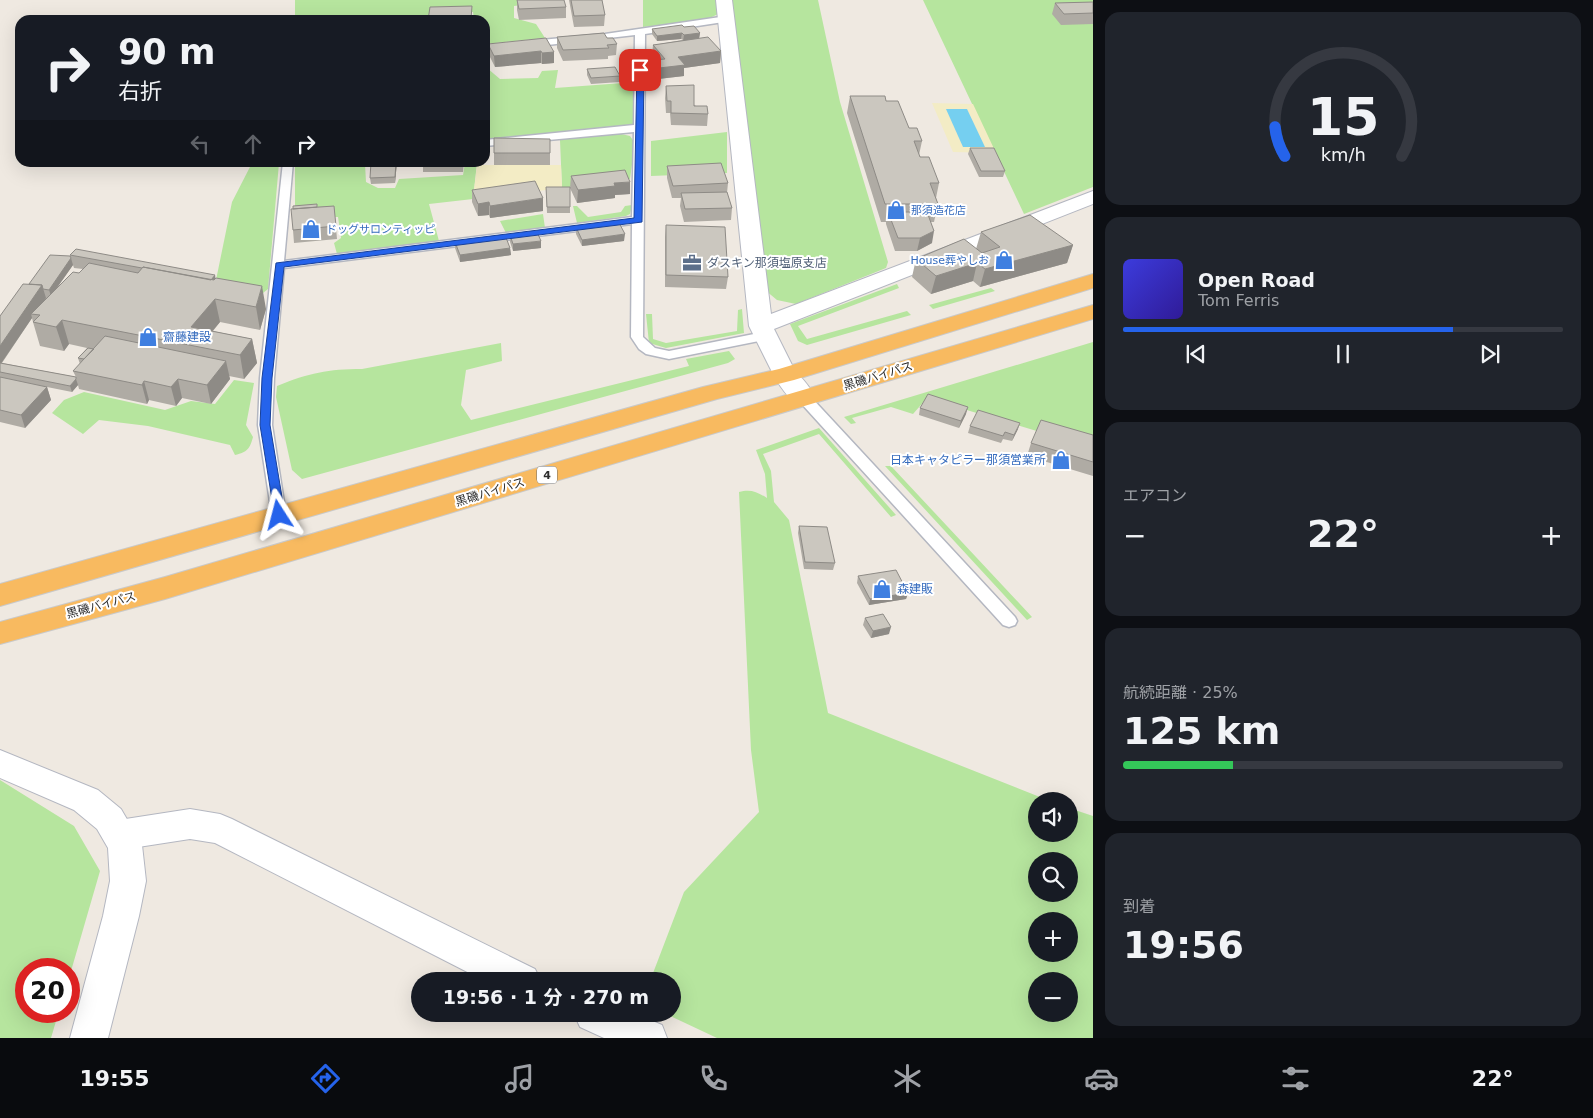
<!DOCTYPE html>
<html lang="ja">
<meta charset="utf-8">
<style>
:root{--surface:#171b24;--page:#20242c;--text:#f1f3f6;--muted:#9ea1a6;--line:#363941;--accent:#2563eb}
body{margin:0;font-family:"DejaVu Sans","Noto Sans JP",sans-serif;background:var(--page);color:var(--text);height:100vh;display:flex;flex-direction:column;font-size:19px;white-space:nowrap}
*{box-sizing:border-box;margin:0}
p{font-size:16px;color:var(--muted)}
.icon{flex:none;width:28px;height:28px;fill:none;stroke:currentColor;stroke-width:2;stroke-linecap:round;stroke-linejoin:round}
.map{position:relative;flex:1;overflow:hidden}
.details{display:flex;flex-direction:column;gap:12px;padding:12px;background:#0d0f14;width:500px}
.details>*{flex:none}
.hud{position:absolute;left:15px;top:15px;width:475px;height:152px;border-radius:15px;box-shadow:0 5px 20px #0002;background:#171b24;color:var(--text);overflow:hidden}
.controls{position:absolute;left:1028px;top:792px;display:grid;gap:10px}
.controls a{display:grid;place-items:center;width:50px;height:50px;border-radius:50%;background:var(--surface);box-shadow:0 5px 20px #0002;font-size:25px}
.speed{position:absolute;left:15px;top:958px;display:flex;gap:10px;font-size:25px;font-weight:700;text-align:center}
.speed>*{display:grid;place-content:center;width:65px;height:65px;border-radius:50%;background:var(--surface);box-shadow:0 5px 20px #0002;line-height:1}
.speed .limit{border:8px solid #d22;background:#fff;color:#111}
.pin{position:absolute;display:grid;place-items:center;width:42px;height:42px;color:#fff;margin:-21px;border-radius:10px;box-shadow:0 2px 8px #0006}
.me{position:absolute;width:55px;margin:-28px;rotate:351deg;stroke-linejoin:round;filter:drop-shadow(0 0 4px #0008)}
.turn{display:flex;align-items:center;gap:18px;height:105px;padding:0 20px;font-size:22px}
.turn .icon{width:65px;height:65px;stroke-width:2.5}
.turn b{display:block;font-size:35px;line-height:42px}
.lanes{display:flex;align-items:center;height:48px;padding:0 20px;background:#0003;justify-content:center;gap:25px;direction:ltr}
.lanes .off{opacity:.35}
.big{font-size:38px;font-weight:700;line-height:1.1}
.details .widget{flex:1;display:flex;flex-direction:column;justify-content:center;gap:8px;min-width:0;padding:0 18px;border-radius:15px;background:var(--page)}
.details .dial{align-items:center;gap:0}
.dial svg{height:130px;overflow:visible;fill:none;stroke:var(--line);stroke-width:7;stroke-linecap:round;text-anchor:middle}
.dial text{fill:var(--text);stroke:none}
.song{display:flex;align-items:center;gap:15px}
.cover{width:60px;height:60px;border-radius:8px;background:linear-gradient(135deg,hsl(240 70% 55%),hsl(250 70% 35%))}
.played{height:5px;border-radius:2px;background:linear-gradient(90deg,var(--accent) 75%,var(--line) 75%)}
.keys{display:flex;justify-content:space-around;direction:ltr}
.heat{display:flex;justify-content:space-between;align-items:center;font-size:28px;direction:ltr}
.charge{height:8px;border-radius:4px;background:linear-gradient(90deg,#34c759 25%,var(--line) 0)}
.trip{position:absolute;left:411px;top:972px;width:270px;height:50px;border-radius:25px;background:var(--surface);box-shadow:0 5px 20px #0002;font-weight:700;line-height:50px;text-align:center}
.tabs{display:flex;height:80px;justify-content:space-around;align-items:center;background:#090b0e;color:var(--muted)}
.tabs .icon{width:35px;height:35px}
.tabs .selected{color:var(--accent)}
.tabs b{font-size:22px;color:var(--text)}
main{display:flex;flex:1;min-height:0}
.map>svg:first-child{display:block}
.green{fill:#b6e59e;fill-rule:evenodd}
.sand{fill:#f3ecc5}
.water{fill:#75cff0}
.lines{fill:none;stroke-linecap:round;stroke-linejoin:round}
.service-casing{stroke:#b4b7c1;stroke-width:3}
.minor-casing{stroke:#b4b7c1;stroke-width:2}
.tertiary-casing{stroke:#b4b7c1;stroke-width:2}
.trunk-casing{stroke:#c9c9c9;stroke-width:2}
.service{fill:#fff;fill-rule:evenodd}
.minor{fill:#fff;fill-rule:evenodd}
.tertiary{fill:#fff;fill-rule:evenodd}
.trunk{fill:#f8ba60;fill-rule:evenodd}
.wall{fill:#afaba4;fill-rule:evenodd}
.shaded-wall{fill:#8e8b86}
.building{fill:#cbc7bf;stroke:#8e8b86}
.route{fill:#2563eb;stroke:#184099}
.labels{text-anchor:middle;dominant-baseline:central;stroke-width:4;stroke-linejoin:round;paint-order:stroke}
.far-shop-label{font-size:11px;fill:#366cbe;stroke:#fff;text-anchor:start}
.shield{fill:#fff;stroke:#6d6d6d;stroke-width:1}
.shield-label{font-size:11px;font-weight:bold;fill:#2e2e2e}
.service-label{font-size:12px;fill:#4e5e75;stroke:#fff;text-anchor:start}
.shop-label{font-size:12px;fill:#366cbe;stroke:#fff;text-anchor:start}
.street-label{font-size:12px;fill:#2e2e2e;stroke:#fff}
</style>
<main>
<div class="map">
<svg width="1093" height="1038" viewBox="0 0 1093 1038">
<rect width="100%" height="100%" fill="#efe9e1"/>
<path class="green" d="M295,0H565L514,6V18L536,24L545,38L485,44V20H474L473,12L427,17L426,20H295Z
M643,0H716L718,14L706,20L643,27Z
M731,0H818L840,102L888,262L886,268L796,304L777,300L765,290Z
M923,0H1093V187L1024,214Z
M485,53L487,68L500,79L538,78L542,71L558,70L555,88L623,83L635,87L637,125L617,133L630,136L635,143L630,179L562,188L560,140L556,133L485,139Z
M727,132V173L651,176V141Z
M252,163H279L268,289L258,297L215,285L232,202Z
M295,163H361L365,164L366,182L378,188H395L399,179L463,175L465,163H477L473,199L429,204L439,241L337,254L334,243L341,238L338,217H322L295,210Z
M632,205L630,214L626,216L577,223L573,206H577L588,217L621,212L625,206Z
M543,214L545,228L506,233L500,221Z
M897,284L899,288L798,326L807,339L907,311L911,315L807,345L798,341L790,324Z
M991,288L995,291L933,309L929,305Z
M742,309L744,333L666,348L649,343L646,314H652L653,339L666,343L737,331L738,310Z
M1093,342V448L927,398L913,414L891,407L852,418L856,423L851,424L844,417Z
M501,343L502,361L466,370L461,405L471,420L689,366L686,359L729,351L735,359L728,363L302,479L292,470L276,397L277,386C309,373 328,369 362,369Z
M234,380L254,383L246,425L253,437C250,448 248,452 235,455L230,445L148,426L99,420L83,434L52,413L64,400L84,392L165,410L191,401L215,404Z
M819,428L896,515L891,517L819,434L763,454L771,471L774,502L789,520L828,713L1050,801H1036V834H1069V808L1093,816V1038H717L666,1014H672V981H650L684,892L759,812L751,750L739,492C751,489 757,492 767,498L765,474L756,450ZM1036,861H1069V894H1036ZM1036,921H1069V954H1036ZM1036,981H1069V1014H1036Z
M885,466H891L1032,617L1027,620Z
M0,780L74,826L100,871L69,978V969H26V1011H59L51,1038H0Z"/>
<path class="sand" d="M932,103L973,104L996,153L953,152Z
M477,165H561L562,188L473,199Z"/>
<path class="water" d="M946,109H967L985,147H963Z"/>
<g class="lines">
<g class="service-casing">
<path id="service" d="M727,16L732,19L730,21L645,34L643,337L655,348L669,351L764,332L770,336L769,339L669,359L646,354L639,349L631,337L632,224L284,268L274,378L272,425L286,515L284,519L279,520L274,519L272,515L258,425L260,378L283,162H293L284,261L632,217L634,132L485,146V140L634,125L635,35L530,47L525,44L530,41L605,34Z
M804,394L809,395L1015,617L1017,621L1015,625L1009,627L1003,625L799,401L797,398L799,395Z"/>
</g>
<g class="minor-casing">
<path id="minor" d="M716,0H732L771,314L1093,191V204L774,329L797,375L794,380L785,383L776,380L749,326Z
M190,809L220,814L232,819L535,969L541,981H485L215,843L190,839L119,850L107,845L102,835L107,825L119,820Z
M574,1014H636L662,1025L667,1038H604L580,1027Z"/>
</g>
<g class="tertiary-casing">
<path id="tertiary" d="M785,367C799,371 809,386 816,398L813,404C793,409 783,390 773,375L776,370Z
M0,750L98,790L121,809L142,845L146,881L139,916L108,1038H70L103,916L110,881L108,848L97,829L74,810L0,778Z"/>
</g>
<g class="trunk-casing">
<path id="trunk" d="M1093,274V288L794,380L717,399L0,606V584L703,387L779,369Z
M1093,305V319L165,599L0,644V622L165,577Z"/>
</g>
<use href="#service" class="service"/>
<use href="#minor" class="minor"/>
<use href="#tertiary" class="tertiary"/>
<use href="#trunk" class="trunk"/>
</g>
<path class="wall" d="M517,0L566,7V18L519,20L517,10Z
M569,0H602L605,15L604,26L574,27Z
M1093,2V24L1061,25L1052,14L1055,3Z
M684,27L700,33L699,38L721,51L720,63L684,68V76L658,79L652,72L653,60H655L652,56L653,45L683,40L681,39L657,41L652,34V29Z
M557,37L607,38L617,44L616,55L608,56V59L563,61L557,48Z
M488,44L554,52V63L542,64L541,63L495,67L489,55Z
M587,69L620,76V82L591,84L587,75Z
M666,86L708,114L707,126L671,125L670,113H666L665,98Z
M850,96L886,101L909,128L922,141L919,155L939,183L936,198L938,204L934,222H931L932,243L917,251H895L886,224V222H881L847,113Z
M550,139V165H494V153Z
M970,148L1005,171L1003,177H979L968,154Z
M397,162L395,183L371,184L370,178Z
M423,162H464L463,172H423Z
M667,166L728,183L727,193L732,208L731,220L684,222L680,206L681,198H672L667,178Z
M571,176L630,194L615,195V198L577,203L570,188Z
M546,187H570V213H547Z
M472,190L543,211L490,218L489,215L478,216L472,202Z
M334,206L337,239L294,243L293,230L317,207Z
M666,225L728,277L726,289L665,287V237Z
M576,227L624,241L582,246L576,234Z
M981,232L1073,245L1067,263L980,287L973,281L931,294L912,277L916,259L976,249Z
M510,235L541,248L513,251L510,242Z
M455,242L510,248L511,255L460,262L455,248Z
M70,255L216,278L266,309L260,330L220,322L213,331L252,339L257,363L244,379L229,376L230,379L211,404L182,398L176,406L149,400L147,404L79,389L78,385L72,392L47,387L51,400L25,428L0,422V316L29,284L70,256ZM73,265L74,268L83,269L79,273L57,288ZM32,318L33,322L40,346L64,351L69,344L87,348L78,358L80,364L73,371L76,377L2,363Z
M920,408L966,414L959,428L919,415Z
M970,426L1018,429L1012,441L1003,439L1001,443L968,433Z
M1093,435V476L1027,456L1031,443Z
M799,526L835,563L833,570L804,569L798,533Z
M858,576L908,593L906,599L869,605L857,583Z
M865,618L889,634L871,638L863,625Z"/>
<path class="shaded-wall" d="M682,33L681,39L657,41V36Z
M700,33L699,39L683,41L684,35Z
M541,51V63L495,67L494,56Z
M721,51L720,63L684,68V76L658,79L659,68L678,57Z
M554,52V63L542,64V53Z
M396,162H397L395,183V177Z
M630,182V194L615,195V198L577,203L578,190L614,183Z
M543,198V211L490,218V206Z
M489,202V215L478,216V204Z
M934,231L932,243L917,251L920,238Z
M625,234L624,241L582,246V240Z
M541,241V248L513,251V244Z
M1073,245L1067,263L980,287L985,269Z
M510,248L511,255L460,262V255Z
M71,258L73,265L51,296L49,290Z
M977,263L973,281L931,294L936,276Z
M215,275L217,288L209,281Z
M42,285L46,298L35,314H31L32,318L0,365V346Z
M262,286L266,309L260,330L256,307Z
M215,299L220,322L199,347L191,327Z
M62,320L69,344L64,351L56,327Z
M252,339L257,363L244,379L240,355Z
M226,361L230,379L211,404L207,385Z
M76,379L78,385L72,392L70,386Z
M178,379L182,398L176,406L171,387Z
M144,381L149,400L147,404L142,385Z
M47,387L51,400L25,428L21,415Z
M968,407L966,414L959,428L961,421Z
M1020,423L1018,429L1012,441L1014,435Z
M908,593L906,599L869,605L870,599Z
M891,627L889,634L871,638L873,631Z"/>
<path class="building" d="M517,0H564L566,7L519,9Z
M571,0H602L605,15L574,16Z
M1093,2V13L1064,14L1055,3Z
M472,6L471,19L428,20L430,7Z
M682,25L684,27L694,26L700,33L684,35L682,33L657,36L652,29Z
M604,33L607,38H613L617,44L607,45L609,48L563,50L557,37Z
M708,37L721,51L678,57L685,65L659,68L653,60L665,59L653,45Z
M546,38L554,52L542,53L541,51L494,56L488,44Z
M615,67L620,76L591,78L587,69Z
M694,85V106H707L708,114L671,113V101H667L666,86Z
M850,96H885L886,101H898L909,128H917L922,141H914L920,157H929L939,183H930L938,204H885Z
M494,138L550,139V153H494Z
M970,148H994L1005,171H981Z
M371,162H396L395,177L370,178Z
M423,162H463V166L422,165Z
M721,163L728,183L673,186L667,166Z
M625,170L630,182L614,183L615,186L578,190L571,176Z
M535,181L543,198L490,206L489,202L478,204L472,190Z
M546,187H570V207H547Z
M727,192L732,208L685,209L681,193Z
M317,204V207L293,209V206Z
M334,206L336,226L293,230L291,209Z
M888,212H927L934,231L920,238H898Z
M1030,215L1073,245L985,269L977,263L936,276L916,259L964,239L982,253L1000,247L981,232Z
M618,221L625,234L582,240L576,227Z
M666,225L725,227L728,277L666,275Z
M537,232L541,241L513,244L510,235Z
M505,235L510,248L460,255L455,242Z
M76,249L215,275L211,280L143,267L142,268L70,255Z
M50,255L70,256L71,258L49,290L43,289L42,285L29,284Z
M89,263L138,273L143,267L214,280L216,278L262,286L256,307L215,299L191,327L252,339L240,355L62,320L56,327L33,322L40,315L31,314L73,272L79,273Z
M23,284L42,285L0,346V316Z
M105,336L226,361L207,385L178,379L171,387L144,381L142,385L73,371Z
M88,348L94,349L84,359L78,358Z
M0,363L76,377V379L70,386L0,372Z
M0,377L47,387L21,415L0,410Z
M928,394L968,407L961,421L920,408Z
M978,410L1020,423L1014,435L1005,432L1003,436L970,426Z
M1041,420L1093,435V462L1031,443Z
M799,526L827,527L835,563L805,562Z
M896,570L908,593L870,599L858,576Z
M883,614L891,627L873,631L865,618Z"/>
<path class="route" d="M640,68L644,70L642,222L284,267L272,378L270,425L285,515L283,518H275L260,425L262,378L276,263L634,218L637,70Z"/>
<defs>
<g id="shop-bare" transform="scale(1.5)"><path d="M-5-2.5h2.3a2.7 3.5 0 0 1 5.4 0H5L5.5 6h-11ZM-1.5-2.5h3a1.5 2.3 0 0 0-3 0Z" fill="#3f7fe0" stroke="#fff" stroke-width="2.5" paint-order="stroke"/></g>
<g id="office-bare" transform="scale(1.5)"><path d="M-6-3h4V-5.5h4V-3h4V5H-6ZM-1-4.5V-3h2v-1.5ZM-6 0V1H6V0Z" fill="#5c6f8a" stroke="#fff" stroke-width="2.5" paint-order="stroke"/></g>
</defs>
<g fill-rule="evenodd">
<use href="#shop-bare" x="896" y="210"/>
<use href="#shop-bare" x="311" y="229"/>
<use href="#shop-bare" x="1004" y="260"/>
<use href="#office-bare" x="692" y="263"/>
<use href="#shop-bare" x="148" y="337"/>
<use href="#shop-bare" x="1061" y="460"/>
<use href="#shop-bare" x="882" y="589"/>
</g>
<g class="labels">
<g class="far-shop-label">
<text x="911" y="210">那須造花店</text>
<text x="326" y="229">ドッグサロンティッピ</text>
<text x="989" y="260" text-anchor="end">House葬やしお</text>
</g>
<rect class="shield" x="537" y="466.5" width="20" height="17" rx="4"/>
<g class="shield-label">
<text x="547" y="475">4</text>
</g>
<g class="service-label">
<text x="707" y="263">ダスキン那須塩原支店</text>
</g>
<g class="shop-label">
<text x="163" y="337">齋藤建設</text>
<text x="1046" y="460" text-anchor="end">日本キャタピラー那須営業所</text>
<text x="897" y="589">森建販</text>
</g>
<g class="street-label">
<text transform="translate(878 376) rotate(-17)">黒磯バイパス</text>
<text transform="translate(490 492) rotate(-17)">黒磯バイパス</text>
<text transform="translate(101 605) rotate(-15)">黒磯バイパス</text>
</g>
</g>
</svg>
<div class="controls">
<a><svg class="icon" aria-label="sound" viewBox="0 0 24 24"><path d="M4 9h4l5-4v14l-5-4H4zM17 9q2 3 0 6"/></svg></a>
<a><svg class="icon" aria-label="search" viewBox="0 0 24 24"><circle cx="10" cy="10" r="6"/><path d="M15 15l6 6"/></svg></a>
<a>+</a>
<a>−</a>
</div>
<div class="speed"><div class="limit">20</div></div>
<div class="pin" style="left:640px;top:70px;background:#d93025"><svg class="icon" aria-label="arrive" viewBox="0 0 24 24"><path d="M6 21V4h12l-3 4 3 4H6"/></svg></div>
<svg class="me" style="left:279px;top:515px" viewBox="-20 -20 40 40"><path d="M0-17L14 15 0 8-14 15z" fill="#2563eb" stroke="#fff" stroke-width="4"/></svg>
<div class="trip">19:56 · 1 分 · 270 m</div>
<div class="hud">
<div class="turn"><svg class="icon" aria-label="right" viewBox="0 0 24 24"><path d="M7 20v-9h11M14 6l5 5-5 5"/></svg><div><b>90 m</b>右折</div></div>
<div class="lanes"><svg class="icon off" aria-label="left" viewBox="0 0 24 24"><path d="M17 20v-9H6M10 6l-5 5 5 5"/></svg><svg class="icon off" aria-label="ahead" viewBox="0 0 24 24"><path d="M12 20V5M6 11l6-6 6 6"/></svg><svg class="icon" aria-label="right" viewBox="0 0 24 24"><path d="M7 20v-9h11M14 6l5 5-5 5"/></svg></div>
</div>
</div>
<section class="details">
<div class="widget dial"><svg viewBox="0 0 100 80">
<path d="M14 69A42 42 0 1 1 86 69"/>
<path d="M14 69A42 42 0 0 1 8 51" stroke="#2563eb"/>
<text x="50" y="56" font-size="32" font-weight="700">15</text>
<text x="50" y="72" font-size="11">km/h</text>
</svg></div>
<div class="widget">
<div class="song"><i class="cover"></i><div><b>Open Road</b><p>Tom Ferris</p></div></div>
<div class="played"></div>
<div class="keys"><svg class="icon" aria-label="previous" viewBox="0 0 24 24"><path d="M18 5L8 12l10 7zM5 5v14"/></svg><svg class="icon" aria-label="pause" viewBox="0 0 24 24"><path d="M8 5v14M16 5v14"/></svg><svg class="icon" aria-label="next" viewBox="0 0 24 24"><path d="M6 5l10 7-10 7zM19 5v14"/></svg></div>
</div>
<div class="widget"><p>エアコン</p>
<div class="heat"><a>−</a><b class="big">22°</b><a>+</a></div>
</div>
<div class="widget"><p>航続距離 · 25%</p><b class="big">125 km</b><div class="charge"></div></div>
<div class="widget"><p>到着</p><b class="big">19:56</b></div>
</section>
</main>
<nav class="tabs">
<b>19:55</b>
<svg class="icon selected" aria-label="directions" viewBox="0 0 24 24"><path d="M12 3l9 9-9 9-9-9zM9 14v-3h6M13 9l2 2-2 2"/></svg>
<svg class="icon" aria-label="music" viewBox="0 0 24 24"><path d="M9 18V5l10-2v13"/><circle cx="6" cy="18" r="3"/><circle cx="16" cy="16" r="3"/></svg>
<svg class="icon" aria-label="phone" viewBox="0 0 24 24"><path d="M5 4h4l2 5-3 2q2 4 5 5l2-3 5 2v4C11 20 4 13 5 4z"/></svg>
<svg class="icon" aria-label="climate" viewBox="0 0 24 24"><path d="M12 3v18M4 7l16 10M4 17L20 7"/></svg>
<svg class="icon" aria-label="car" viewBox="0 0 24 24"><path d="M5 17H2v-5l4-1 3-4h7l3 4 3 1v5h-3M9 17h6M6 11h13"/><circle cx="7" cy="17" r="2"/><circle cx="17" cy="17" r="2"/></svg>
<svg class="icon" aria-label="filters" viewBox="0 0 24 24"><path d="M4 7h16M4 17h16"/><circle cx="9" cy="7" r="2"/><circle cx="15" cy="17" r="2"/></svg>
<b>22°</b>
</nav>
